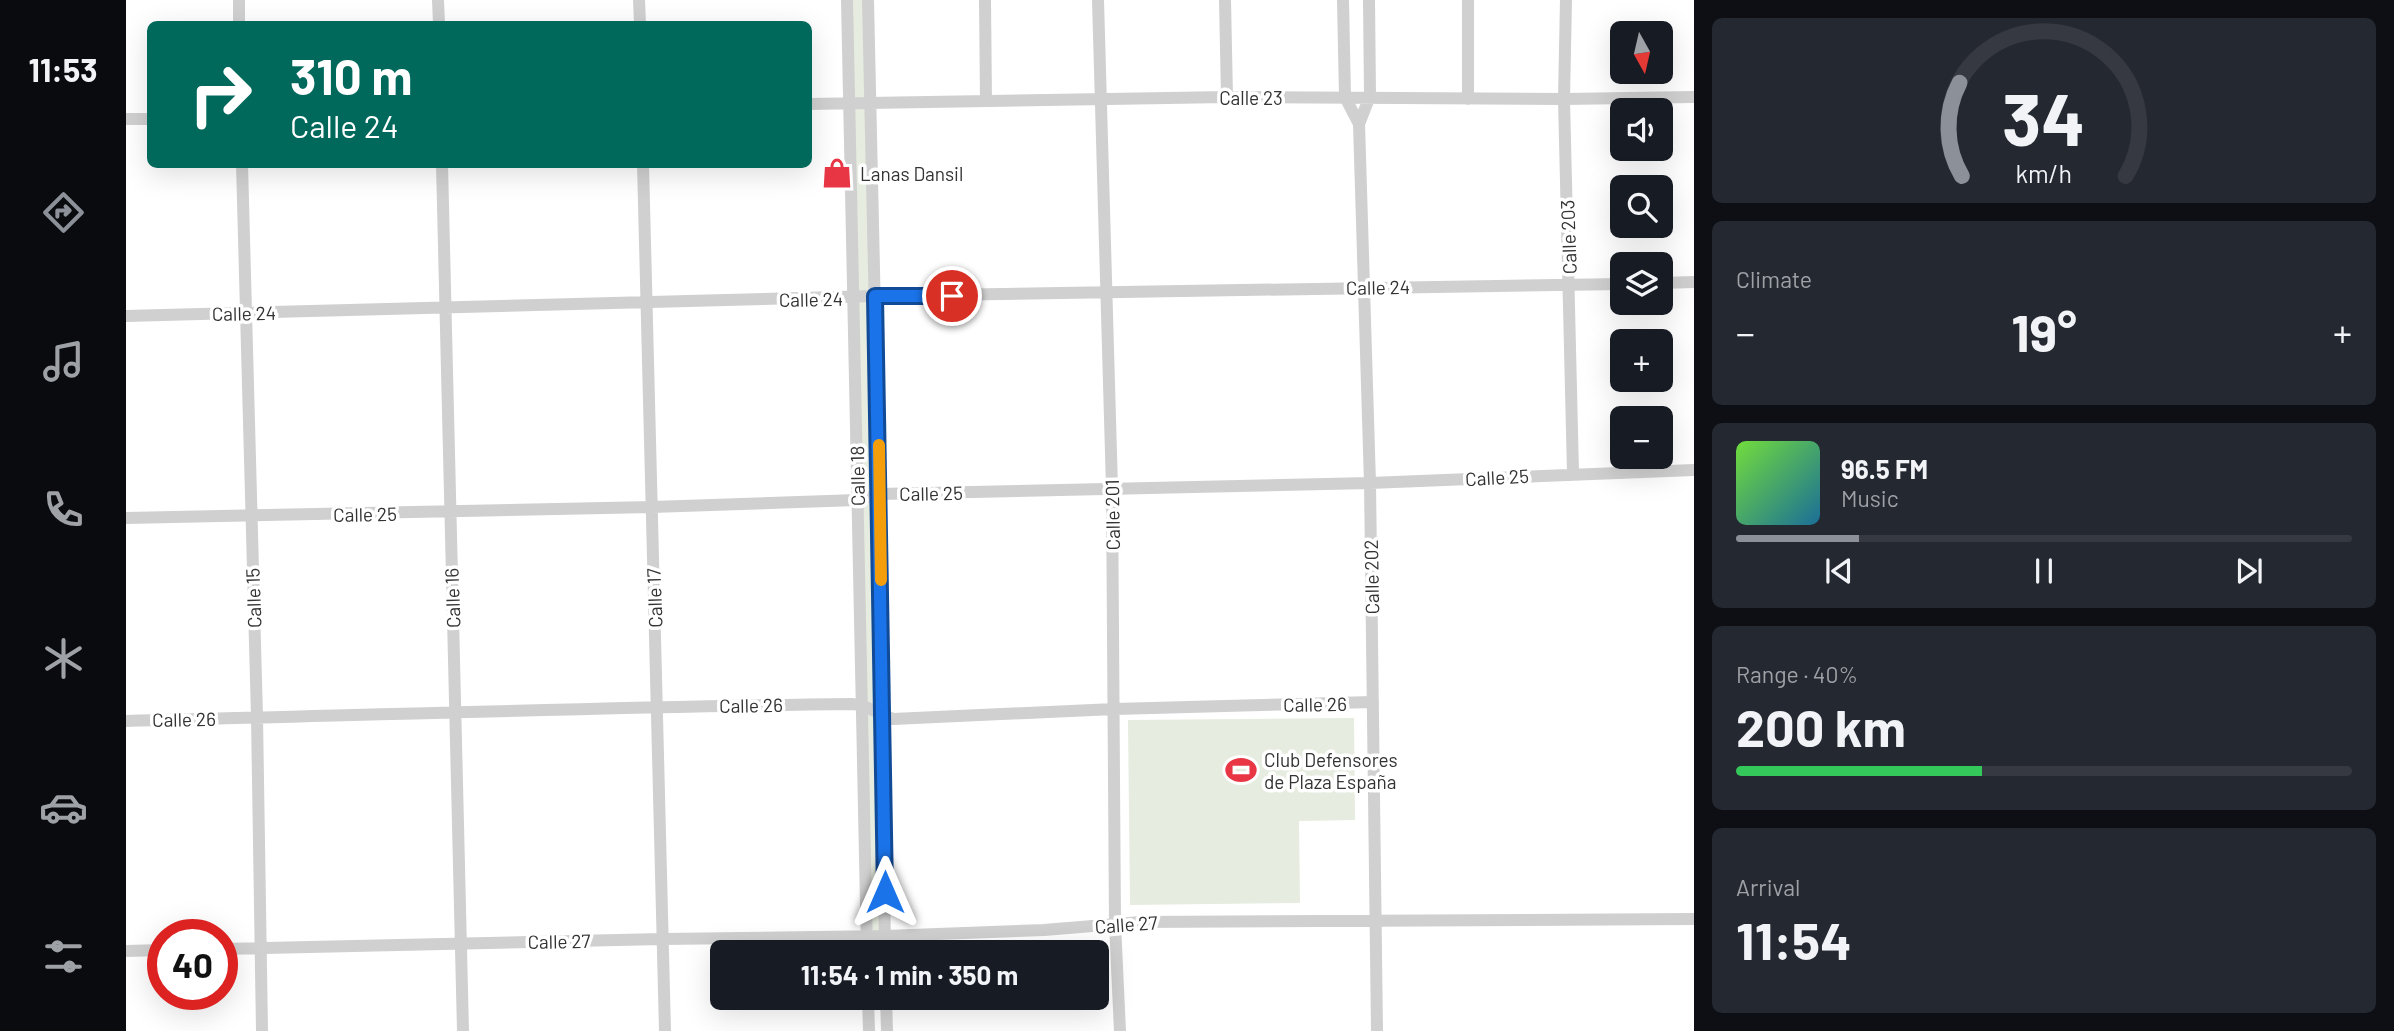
<!DOCTYPE html>
<meta charset="utf-8">
<style>
:root{--surface:#171b24;--page:#242831;--text:#f1f3f6;--muted:#9ea1a6;--line:#363941;--accent:#8c9099}
body{margin:0;font-family:Barlow,sans-serif;background:var(--page);color:var(--text);height:100vh;display:flex;flex-direction:column;font-size:26px;white-space:nowrap}
*{box-sizing:border-box;margin:0}
p{font-size:23px;color:var(--muted)}
.icon{flex:none;width:38px;height:38px;fill:none;stroke:currentColor;stroke-width:2;stroke-linecap:round;stroke-linejoin:round}
.map{position:relative;flex:1;overflow:hidden}
.side{display:flex;flex-direction:column;gap:18px;padding:18px;background:#0d0f14;width:700px}
.side>*{flex:none}
.hud{position:absolute;left:21px;top:21px;width:665px;height:147px;border-radius:10px;box-shadow:0 7px 28px #0002;background:#00695c;color:#fff;overflow:hidden}
.needle{width:46px;rotate:172deg}
.fabs{position:absolute;left:1484px;top:21px;display:grid;gap:14px}
.fabs a{display:grid;place-items:center;width:63px;height:63px;border-radius:10px;background:var(--surface);box-shadow:0 7px 28px #0002;font-size:35px}
.speed{position:absolute;left:21px;top:919px;display:flex;gap:14px;font-size:35px;font-weight:700;text-align:center}
.speed>*{display:grid;place-content:center;width:91px;height:91px;border-radius:50%;background:var(--surface);box-shadow:0 7px 28px #0002;line-height:1}
.speed .limit{border:10px solid #d22;background:#fff;color:#111}
.pin{position:absolute;display:grid;place-items:center;width:60px;height:60px;color:#fff;margin:-30px;border:4px solid #fff;border-radius:50%;box-shadow:0 2px 7px #0007}
.me{position:absolute;width:77px;margin:-38px;rotate:0deg;stroke-linejoin:round;filter:drop-shadow(0 0 5px #0008)}
.turn{display:flex;align-items:center;gap:24px;height:147px;padding:0 28px;font-size:32px}
.turn .icon{width:91px;height:91px;stroke-width:2.5}
.turn b{display:block;font-size:49px;line-height:60px}
.big{font-size:52px;font-weight:700;line-height:1.1}
.side .widget{flex:1;display:flex;flex-direction:column;justify-content:center;gap:10px;min-width:0;padding:0 24px;border-radius:10px;background:var(--page)}
.side .dial{align-items:center;gap:0}
.dial svg{height:182px;overflow:visible;fill:none;stroke:var(--line);stroke-width:7;stroke-linecap:round;text-anchor:middle}
.dial text{fill:var(--text);stroke:none}
.song{display:flex;align-items:center;gap:21px}
.cover{width:84px;height:84px;border-radius:10px;background:linear-gradient(135deg,hsl(100 70% 55%),hsl(200 70% 35%))}
.played{height:7px;border-radius:4px;background:linear-gradient(90deg,var(--accent) 20%,var(--line) 20%)}
.keys{display:flex;justify-content:space-around;direction:ltr}
.heat{display:flex;justify-content:space-between;align-items:center;font-size:38px;direction:ltr}
.charge{height:10px;border-radius:5px;background:linear-gradient(90deg,#34c759 40%,var(--line) 0)}
.trip{position:absolute;left:584px;top:940px;width:399px;height:70px;border-radius:10px;background:var(--surface);box-shadow:0 7px 28px #0002;font-weight:700;line-height:70px;text-align:center}
main{display:flex;flex:1;min-height:0}
.tabs{display:flex;flex-direction:column;width:126px;justify-content:space-around;align-items:center;background:#090b0e;color:var(--muted)}
.tabs .icon{width:49px;height:49px}
.tabs .active{color:var(--accent)}
.tabs b{font-size:32px;color:var(--text)}
.map>svg:first-child{display:block}
.green{fill:#e6ecdf}
.lines{fill:none;stroke-linecap:round;stroke-linejoin:round}
.minor{stroke:#d0d0d0;stroke-width:12}
.route-casing{stroke:#114b97;stroke-width:18}
.route{stroke:#1a73e8;stroke-width:12}
.slow{stroke:#f59e0b;stroke-width:12}
.labels{text-anchor:middle;dominant-baseline:central;stroke-width:7;stroke-linejoin:round;paint-order:stroke}
.street-label{font-size:19px;fill:#333;stroke:#fff}
.poi-label{font-size:19px;fill:#333;stroke:#fff;text-anchor:start}
</style>
<main>
<nav class="tabs">
<b>11:53</b>
<svg class="icon active" aria-label="directions" viewBox="0 0 24 24"><path d="M12 3l9 9-9 9-9-9zM9 14v-3h6M13 9l2 2-2 2"/></svg>
<svg class="icon" aria-label="music" viewBox="0 0 24 24"><path d="M9 18V5l10-2v13"/><circle cx="6" cy="18" r="3"/><circle cx="16" cy="16" r="3"/></svg>
<svg class="icon" aria-label="phone" viewBox="0 0 24 24"><path d="M5 4h4l2 5-3 2q2 4 5 5l2-3 5 2v4C11 20 4 13 5 4z"/></svg>
<svg class="icon" aria-label="climate" viewBox="0 0 24 24"><path d="M12 3v18M4 7l16 10M4 17L20 7"/></svg>
<svg class="icon" aria-label="car" viewBox="0 0 24 24"><path d="M5 17H2v-5l4-1 3-4h7l3 4 3 1v5h-3M9 17h6M6 11h13"/><circle cx="7" cy="17" r="2"/><circle cx="17" cy="17" r="2"/></svg>
<svg class="icon" aria-label="filters" viewBox="0 0 24 24"><path d="M4 7h16M4 17h16"/><circle cx="9" cy="7" r="2"/><circle cx="15" cy="17" r="2"/></svg>
</nav>
<div class="map">
<svg width="1568" height="1031" viewBox="0 0 1568 1031">
<rect width="100%" height="100%" fill="#fff"/>
<path class="green" d="M721,0H742L759,936L741,937Z
M1228,718L1229,820L1173,821L1174,903L1004,905L1002,720Z"/>
<g class="lines">
<path class="minor" d="M113,0V24
M312,0L313,24
M513,0L514,24
M721,0L741,952
M742,0L753,494L759,952
M859,0L860,101
M972,0L986,488L989,924L994,1031
M1099,0L1101,97
M1217,0L1219,97L1233,124
M1243,0L1244,96L1233,124L1244,483L1251,1031
M1440,0L1438,99L1447,473
M1342,99V0
M682,104L1101,97L1438,99L1568,97
M0,119H24
M116,164L131,717L136,1031
M316,164L337,1031
M517,164L539,1031
M1535,283L1568,282
M0,316L749,296L1496,284
M0,518L526,507L731,500L753,494L1244,483L1568,470
M0,721C242,715 483,707 725,704L735,705L767,719L988,709L1247,702
M96,949L536,939L759,936L918,930L1015,922L1568,919
M0,951L37,950
M742,998L743,1031
M760,998L761,1031"/>
</g>
<g class="lines">
<g class="route-casing">
<path id="route" d="M759,892L749,296H826"/>
</g>
<use href="#route" class="route"/>
<path class="slow" d="M753,445L755,580"/>
</g>
<defs>
<g id="shop-bare" transform="scale(2.415)"><path d="M-5-2.5h2.3a2.7 3.5 0 0 1 5.4 0H5L5.5 6h-11ZM-1.5-2.5h3a1.5 2.3 0 0 0-3 0Z" fill="#e83644" stroke="#fff" stroke-width="2.5" paint-order="stroke"/></g>
<g id="stadium-bare" transform="scale(2.415)"><path d="M0-5a6.5 5 0 1 0 0 10a6.5 5 0 1 0 0-10ZM-3.5-1.8h7v3.6h-7Z" fill="#e83644" stroke="#fff" stroke-width="2.5" paint-order="stroke"/></g>
</defs>
<g fill-rule="evenodd">
<use href="#shop-bare" x="711" y="173"/>
<use href="#stadium-bare" x="1115" y="770"/>
</g>
<g class="labels">
<g class="street-label">
<text x="1125" y="97">Calle 23</text>
<text transform="translate(1442 237) rotate(-92)">Calle 203</text>
<text transform="translate(1252 287) rotate(-1)">Calle 24</text>
<text transform="translate(685 299) rotate(-1)">Calle 24</text>
<text transform="translate(118 313) rotate(-1)">Calle 24</text>
<text transform="translate(731 476) rotate(-91)">Calle 18</text>
<text transform="translate(1371 477) rotate(-3)">Calle 25</text>
<text transform="translate(805 493) rotate(-1)">Calle 25</text>
<text transform="translate(239 514) rotate(-1)">Calle 25</text>
<text transform="translate(986 515) rotate(-91)">Calle 201</text>
<text transform="translate(1245 577) rotate(-91)">Calle 202</text>
<text transform="translate(127 598) rotate(-92)">Calle 15</text>
<text transform="translate(326 598) rotate(-92)">Calle 16</text>
<text transform="translate(528 598) rotate(-92)">Calle 17</text>
<text transform="translate(1189 704) rotate(-1)">Calle 26</text>
<text transform="translate(625 705) rotate(-1)">Calle 26</text>
<text transform="translate(58 719) rotate(-1)">Calle 26</text>
<text transform="translate(1000 924) rotate(-4)">Calle 27</text>
<text transform="translate(433 941) rotate(-1)">Calle 27</text>
</g>
<g class="poi-label">
<text x="734" y="173">Lanas Dansil</text>
<text x="1138" y="759">Club Defensores<tspan x="1138" dy="22">de Plaza España</tspan></text>
</g>
</g>
</svg>
<div class="fabs">
<a><svg class="needle" viewBox="-14 -14 28 28"><path d="M0-13l5 13h-10z" fill="#e53935"/><path d="M0 13l5-13h-10z" fill="#9ea1a6"/></svg></a>
<a><svg class="icon" aria-label="sound" viewBox="0 0 24 24"><path d="M4 9h4l5-4v14l-5-4H4zM17 9q2 3 0 6"/></svg></a>
<a><svg class="icon" aria-label="search" viewBox="0 0 24 24"><circle cx="10" cy="10" r="6"/><path d="M15 15l6 6"/></svg></a>
<a><svg class="icon" aria-label="layers" viewBox="0 0 24 24"><path d="M12 4l9 5-9 5-9-5zM3 14l9 5 9-5"/></svg></a>
<a>+</a>
<a>−</a>
</div>
<div class="speed"><div class="limit">40</div></div>
<div class="pin" style="left:826px;top:296px;background:#d93025"><svg class="icon" aria-label="arrive" viewBox="0 0 24 24"><path d="M6 21V4h12l-3 4 3 4H6"/></svg></div>
<svg class="me" style="left:759px;top:892px" viewBox="-20 -20 40 40"><path d="M0-17L14 15 0 8-14 15z" fill="#1a73e8" stroke="#fff" stroke-width="4"/></svg>
<div class="trip">11:54 · 1 min · 350 m</div>
<div class="hud">
<div class="turn"><svg class="icon" aria-label="right" viewBox="0 0 24 24"><path d="M7 20v-9h11M14 6l5 5-5 5"/></svg><div><b>310 m</b>Calle 24</div></div>
</div>
</div>
<section class="side">
<div class="widget dial"><svg viewBox="0 0 100 80">
<path d="M14 69A42 42 0 1 1 86 69"/>
<path d="M14 69A42 42 0 0 1 13 28" stroke="#8c9099"/>
<text x="50" y="56" font-size="32" font-weight="700">34</text>
<text x="50" y="72" font-size="11">km/h</text>
</svg></div>
<div class="widget"><p>Climate</p>
<div class="heat"><a>−</a><b class="big">19°</b><a>+</a></div>
</div>
<div class="widget">
<div class="song"><i class="cover"></i><div><b>96.5 FM</b><p>Music</p></div></div>
<div class="played"></div>
<div class="keys"><svg class="icon" aria-label="previous" viewBox="0 0 24 24"><path d="M18 5L8 12l10 7zM5 5v14"/></svg><svg class="icon" aria-label="pause" viewBox="0 0 24 24"><path d="M8 5v14M16 5v14"/></svg><svg class="icon" aria-label="next" viewBox="0 0 24 24"><path d="M6 5l10 7-10 7zM19 5v14"/></svg></div>
</div>
<div class="widget"><p>Range · 40%</p><b class="big">200 km</b><div class="charge"></div></div>
<div class="widget"><p>Arrival</p><b class="big">11:54</b></div>
</section>
</main>
